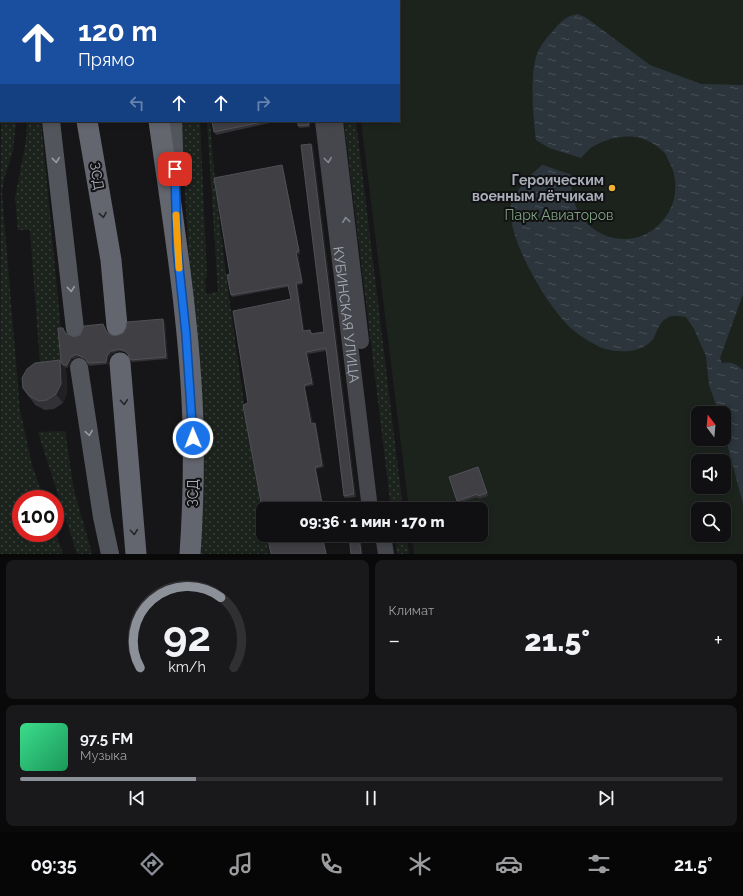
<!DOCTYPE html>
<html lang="ru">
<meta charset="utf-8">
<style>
:root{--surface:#101012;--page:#19191b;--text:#f1f3f6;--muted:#9c9d9f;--line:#303032;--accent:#8c9099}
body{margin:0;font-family:Raleway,sans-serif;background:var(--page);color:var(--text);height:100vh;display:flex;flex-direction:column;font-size:15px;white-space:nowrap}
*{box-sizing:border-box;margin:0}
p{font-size:13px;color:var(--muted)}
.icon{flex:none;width:22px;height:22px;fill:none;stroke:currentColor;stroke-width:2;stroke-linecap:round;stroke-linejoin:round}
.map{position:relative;height:554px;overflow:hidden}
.side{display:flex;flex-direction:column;gap:6px;padding:6px;background:#09090a;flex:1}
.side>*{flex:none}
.banner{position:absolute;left:0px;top:0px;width:400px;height:122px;box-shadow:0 2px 6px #0003,0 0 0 1px var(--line);background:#1a4fa0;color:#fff;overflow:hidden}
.needle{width:26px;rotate:344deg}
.fabs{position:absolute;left:691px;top:406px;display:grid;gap:8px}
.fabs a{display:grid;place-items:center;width:40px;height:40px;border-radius:8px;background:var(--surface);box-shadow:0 2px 6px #0003,0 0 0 1px var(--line);font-size:20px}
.speed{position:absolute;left:12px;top:490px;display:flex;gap:8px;font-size:20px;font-weight:700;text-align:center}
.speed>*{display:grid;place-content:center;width:52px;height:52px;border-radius:50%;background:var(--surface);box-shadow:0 2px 6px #0003,0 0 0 1px var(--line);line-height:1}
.speed .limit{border:6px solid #d22;background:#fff;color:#111}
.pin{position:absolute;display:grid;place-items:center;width:34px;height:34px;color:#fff;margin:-17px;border-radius:8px;box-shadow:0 2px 6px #0006}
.me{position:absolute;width:44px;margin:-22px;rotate:359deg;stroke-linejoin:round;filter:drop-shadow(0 0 3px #0008)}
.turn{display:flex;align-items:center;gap:14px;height:84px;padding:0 12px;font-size:18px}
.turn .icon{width:52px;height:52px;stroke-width:2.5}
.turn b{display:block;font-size:28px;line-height:34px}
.lanes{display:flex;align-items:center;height:38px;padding:0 12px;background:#0003;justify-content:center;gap:20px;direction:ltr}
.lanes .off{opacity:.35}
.big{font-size:30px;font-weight:800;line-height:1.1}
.side .tile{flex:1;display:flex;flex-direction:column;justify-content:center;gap:6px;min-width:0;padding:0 14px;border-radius:8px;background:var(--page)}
.side .dial{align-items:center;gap:0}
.dial svg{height:104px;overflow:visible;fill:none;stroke:var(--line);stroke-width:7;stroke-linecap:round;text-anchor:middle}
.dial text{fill:var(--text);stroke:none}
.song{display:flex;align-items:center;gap:12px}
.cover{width:48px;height:48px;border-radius:6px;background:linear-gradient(135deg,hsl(150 70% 55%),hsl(150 70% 35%))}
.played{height:4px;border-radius:2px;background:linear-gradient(90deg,var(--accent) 25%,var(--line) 25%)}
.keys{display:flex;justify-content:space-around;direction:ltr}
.heat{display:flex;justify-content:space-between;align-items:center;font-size:22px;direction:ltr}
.side .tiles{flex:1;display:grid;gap:6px;grid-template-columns:1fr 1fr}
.tile:last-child{grid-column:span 2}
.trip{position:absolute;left:256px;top:502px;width:232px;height:40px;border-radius:8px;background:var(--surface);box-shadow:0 2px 6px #0003,0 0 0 1px var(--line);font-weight:800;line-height:40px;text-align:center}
.tabs{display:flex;height:64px;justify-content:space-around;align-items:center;background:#060607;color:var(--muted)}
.tabs .icon{width:28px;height:28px}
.tabs .current{color:var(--accent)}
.tabs b{font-size:18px;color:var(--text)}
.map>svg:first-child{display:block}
.grass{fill:url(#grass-dots)}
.park{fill:#1c231d;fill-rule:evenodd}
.water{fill:url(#water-ripples)}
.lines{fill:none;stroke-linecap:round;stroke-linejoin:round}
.secondary{stroke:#45474d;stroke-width:16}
.primary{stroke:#53555c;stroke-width:18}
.motorway{stroke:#63666e;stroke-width:21}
.wall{fill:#323236}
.shaded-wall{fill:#212124}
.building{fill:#3f3f44;stroke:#4f5156}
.oneway{stroke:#979ba6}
.oneway2{stroke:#858993}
.oneway3{stroke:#26262a}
.route-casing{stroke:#114b97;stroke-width:10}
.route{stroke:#1a73e8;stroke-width:7}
.slow{stroke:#f59e0b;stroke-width:7}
.poi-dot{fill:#f2b134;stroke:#111113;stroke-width:1.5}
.labels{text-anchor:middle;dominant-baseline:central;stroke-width:4;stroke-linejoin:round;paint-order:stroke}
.street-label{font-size:14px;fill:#a8adb8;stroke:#111113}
.poi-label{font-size:14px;font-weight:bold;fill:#a8adb8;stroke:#111113;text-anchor:end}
.park-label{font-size:14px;fill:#7fa381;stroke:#111113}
</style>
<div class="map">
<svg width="743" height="554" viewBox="0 0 743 554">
<defs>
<pattern id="grass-dots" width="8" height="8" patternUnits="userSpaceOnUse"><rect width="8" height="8" fill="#1c231d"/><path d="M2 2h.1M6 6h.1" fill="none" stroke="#3a403c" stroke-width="1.8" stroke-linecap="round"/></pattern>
<pattern id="water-ripples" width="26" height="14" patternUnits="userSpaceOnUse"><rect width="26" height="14" fill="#2c353c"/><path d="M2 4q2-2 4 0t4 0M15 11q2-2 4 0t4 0" fill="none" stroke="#485056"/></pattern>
</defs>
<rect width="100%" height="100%" fill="#161618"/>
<path class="grass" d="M1,90V121L16,122L13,151L4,179L2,194L20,410L32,465L44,499H21V533H55V531L63,554H0Z
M27,121H41L64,362L40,364L30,230H18L15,198L26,141Z
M180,121H200L207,277L205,278L206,294L218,292L207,121H210C217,223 233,323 247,424C251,460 263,500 263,535H266L269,554H200L194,328Z
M344,121H356L403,509H391Z
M65,431L74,490L92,554H77L38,432Z
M394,535H406L409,554H397Z"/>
<path class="park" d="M346,0H743V554H414L412,535H481V509H409L361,121H399V1ZM698,413H724V439H698ZM698,461H724V487H698ZM698,509H724V535H698Z"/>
<path class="water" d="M577,14L585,17L650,65L701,84L743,85V294L720,358L722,363C732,361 736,364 743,370V504L724,432V413H719L709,385L706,356L694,329L686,317C679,316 671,314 665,319C658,324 657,333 653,339C642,354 617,353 602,348C593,344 580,336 573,330C549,310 505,236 511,205C512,194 534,170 543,165L572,175C564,234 635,263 667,215C675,203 677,189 674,174C673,168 668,161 666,155C663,150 659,148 655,145C637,132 613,135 594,146C589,148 585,154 581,158L549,148L536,140C533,116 530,80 536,57C539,47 546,38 553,31C560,22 566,16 577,14Z"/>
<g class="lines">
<g class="secondary">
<path d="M309,0V1"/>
<path d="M320,0V1"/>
<path id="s1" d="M323,121L370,509"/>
<path d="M335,121L361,341"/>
<path d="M383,535L386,554"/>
</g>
<path class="primary" d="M35,0V1
M169,0V1
M51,121L75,329
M173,121L175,176
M79,367L102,517L110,554"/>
<path class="motorway" d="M66,0L67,1
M136,0V1
M87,121L111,260L117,326
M159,121C173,221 190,323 193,424C194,467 193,511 190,554
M120,363L136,554"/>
</g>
<path class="wall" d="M218,121H279L216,135L214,132Z
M310,121V127L300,128L298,126Z
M311,144L313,146L356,497L345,498L344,496L326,351L308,354L314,385L305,387L313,424L316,426L324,467L316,469L324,509H263L248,403L291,299L288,287L232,297L231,295L230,274L282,165L283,167L300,254H298L303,284L298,285L304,331L312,332V334L324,332Z
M165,322L168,359L132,362L129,355L125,352L119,351L113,353L109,358L108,364L89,366L86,360L78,357L72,359L69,367L65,368L66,369L67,393L63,403L54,409L45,410L35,405L23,388L60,360L61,362L65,330L66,334L74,337L105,327L107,332L111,335L116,336Z
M478,467L479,469L488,496L479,499L478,497L458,503L457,501Z"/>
<path class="shaded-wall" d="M308,121H310V127L309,125Z
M311,144L313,146L356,497L354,494Z
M282,165L283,167L300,254L299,251Z
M296,252L298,254L303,284L302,282Z
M296,283L298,285L305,334L303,331Z
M163,319L165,322L168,359L166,357Z
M111,351L113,353L109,358L108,364L106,362L107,356Z
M306,352L308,354L314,385L312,383Z
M71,357L72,359L69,367L67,365Z
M60,360L66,369L67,393L63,403L56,394Z
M304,385L305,387L313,426L311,424Z
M315,423L316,426L324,467L322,465Z
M315,467L316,469L324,509H323Z
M322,535H323L327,554H326Z
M359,535H360L363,554H361Z"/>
<path class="building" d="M210,0H264V1H210Z
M283,0H294V1H283Z
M218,121H267L214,132L212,122Z
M298,121H308L309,125L298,126Z
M311,144L354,494L344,496L326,348L306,352L312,383L304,385L311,424L315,423L322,465L315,467L323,509H263V513L243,405L248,403L233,311L291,299L288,285L231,295L227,275L230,274L214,178L282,165L299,251L296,252L302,282L296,283L303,331L310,330L311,334L324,332L301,145Z
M163,319L166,357L130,360L128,354L123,350L118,349L111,351L107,356L106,362L88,363L85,358L76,354L71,357L67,365H63L61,362L58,328H63L65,333L74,337L80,335L84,326L103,324L106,331L111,335L116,336L123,333L126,328L127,322Z
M60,360L61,384L56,394L47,400L39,401L29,396L23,388L22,378L27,369L35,363Z
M478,467L487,493L478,496L477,494L457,501L449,477Z
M267,535H322L326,554H271Z
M349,535H359L361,554H351Z"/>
<defs><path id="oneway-chevron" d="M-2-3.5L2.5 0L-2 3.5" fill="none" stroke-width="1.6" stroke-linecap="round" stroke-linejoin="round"/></defs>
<g class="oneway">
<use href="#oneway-chevron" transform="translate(56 160) rotate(84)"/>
<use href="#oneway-chevron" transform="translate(71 289) rotate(84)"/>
<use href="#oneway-chevron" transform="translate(89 433) rotate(81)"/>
</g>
<g class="oneway2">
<use href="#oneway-chevron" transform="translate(328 160) rotate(83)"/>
<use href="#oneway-chevron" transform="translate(346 220) rotate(-97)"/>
</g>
<g class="oneway3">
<use href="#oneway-chevron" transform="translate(103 215) rotate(80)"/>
<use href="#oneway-chevron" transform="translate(124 402) rotate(85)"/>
<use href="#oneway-chevron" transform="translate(134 532) rotate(85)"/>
</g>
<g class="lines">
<g class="route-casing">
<path id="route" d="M175,169L177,248L186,334L193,438"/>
</g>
<use href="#route" class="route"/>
<path class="slow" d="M176,215L179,268"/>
</g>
<circle class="poi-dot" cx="612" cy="188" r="4"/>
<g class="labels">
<g class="street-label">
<text transform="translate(97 176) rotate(80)">ЗСД</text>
<text stroke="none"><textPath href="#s1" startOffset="195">КУБИНСКАЯ УЛИЦА</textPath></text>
<text transform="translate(193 493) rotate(-90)">ЗСД</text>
</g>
<g class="poi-label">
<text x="604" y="180">Героическим<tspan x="604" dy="16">военным лётчикам</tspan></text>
</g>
<g class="park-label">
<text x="559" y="215">Парк Авиаторов</text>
</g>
</g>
</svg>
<div class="fabs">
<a><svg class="needle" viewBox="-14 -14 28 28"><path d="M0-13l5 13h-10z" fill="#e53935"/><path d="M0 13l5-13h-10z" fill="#9c9d9f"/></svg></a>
<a><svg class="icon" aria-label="sound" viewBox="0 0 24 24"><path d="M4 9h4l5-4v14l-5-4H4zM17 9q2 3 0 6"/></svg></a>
<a><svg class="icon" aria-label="search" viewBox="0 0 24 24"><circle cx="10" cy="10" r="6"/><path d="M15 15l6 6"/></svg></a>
</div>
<div class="speed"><div class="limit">100</div></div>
<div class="pin" style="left:175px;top:169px;background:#d93025"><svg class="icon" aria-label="arrive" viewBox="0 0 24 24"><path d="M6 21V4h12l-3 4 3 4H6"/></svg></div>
<svg class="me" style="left:193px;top:438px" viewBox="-20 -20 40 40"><circle r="17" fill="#1a73e8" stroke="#fff" stroke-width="3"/><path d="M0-11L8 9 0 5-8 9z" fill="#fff"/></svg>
<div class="trip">09:36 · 1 мин · 170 m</div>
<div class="banner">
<div class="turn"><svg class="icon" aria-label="ahead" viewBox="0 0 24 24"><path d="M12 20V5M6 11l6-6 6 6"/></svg><div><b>120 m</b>Прямо</div></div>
<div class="lanes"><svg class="icon off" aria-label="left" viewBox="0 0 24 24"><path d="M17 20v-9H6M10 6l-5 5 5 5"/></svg><svg class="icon" aria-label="ahead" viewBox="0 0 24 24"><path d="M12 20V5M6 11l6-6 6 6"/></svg><svg class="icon" aria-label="ahead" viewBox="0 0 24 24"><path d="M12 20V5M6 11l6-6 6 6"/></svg><svg class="icon off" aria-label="right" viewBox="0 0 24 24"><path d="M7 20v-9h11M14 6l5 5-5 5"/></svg></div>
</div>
</div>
<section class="side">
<div class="tiles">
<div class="tile dial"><svg viewBox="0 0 100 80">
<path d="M14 69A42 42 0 1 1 86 69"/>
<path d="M14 69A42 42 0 0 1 76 15" stroke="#8c9099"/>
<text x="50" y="56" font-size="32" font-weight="700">92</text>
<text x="50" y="72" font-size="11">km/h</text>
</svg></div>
<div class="tile"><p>Климат</p>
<div class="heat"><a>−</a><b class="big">21.5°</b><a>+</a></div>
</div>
<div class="tile">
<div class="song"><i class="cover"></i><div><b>97.5 FM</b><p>Музыка</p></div></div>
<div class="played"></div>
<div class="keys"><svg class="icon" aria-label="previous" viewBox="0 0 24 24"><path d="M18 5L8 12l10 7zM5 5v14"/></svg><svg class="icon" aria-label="pause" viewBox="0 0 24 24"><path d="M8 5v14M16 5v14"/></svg><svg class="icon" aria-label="next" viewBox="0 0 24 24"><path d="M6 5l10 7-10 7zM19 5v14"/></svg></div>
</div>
</div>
</section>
<nav class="tabs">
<b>09:35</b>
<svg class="icon current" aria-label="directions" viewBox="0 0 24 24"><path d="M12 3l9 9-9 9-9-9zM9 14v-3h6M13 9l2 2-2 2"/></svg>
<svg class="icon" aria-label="music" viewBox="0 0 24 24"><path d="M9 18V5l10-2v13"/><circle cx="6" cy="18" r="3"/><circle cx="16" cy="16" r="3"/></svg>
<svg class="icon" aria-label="phone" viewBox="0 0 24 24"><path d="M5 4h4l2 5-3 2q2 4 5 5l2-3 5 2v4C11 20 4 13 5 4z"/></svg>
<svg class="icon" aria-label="climate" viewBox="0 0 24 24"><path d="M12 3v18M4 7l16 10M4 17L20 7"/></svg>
<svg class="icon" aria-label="car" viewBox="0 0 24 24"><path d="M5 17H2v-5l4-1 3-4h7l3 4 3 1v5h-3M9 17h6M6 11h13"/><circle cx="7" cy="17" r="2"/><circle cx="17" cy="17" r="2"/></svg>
<svg class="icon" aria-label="filters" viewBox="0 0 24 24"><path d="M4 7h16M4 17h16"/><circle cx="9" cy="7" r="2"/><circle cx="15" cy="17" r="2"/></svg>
<b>21.5°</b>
</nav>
